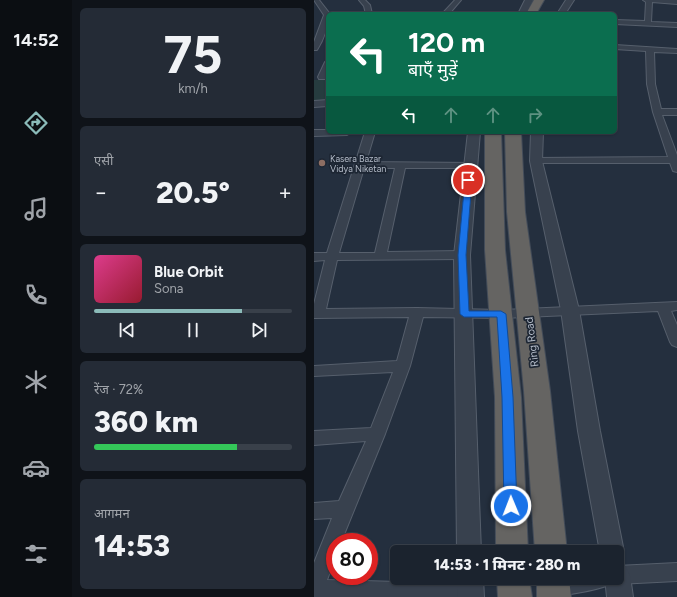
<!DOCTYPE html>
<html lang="hi">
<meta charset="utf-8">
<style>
:root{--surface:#1b232e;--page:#242b36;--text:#f1f3f6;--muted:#a0a4aa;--line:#39404a;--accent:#8bbbb9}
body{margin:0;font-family:Figtree,"Noto Sans Devanagari",sans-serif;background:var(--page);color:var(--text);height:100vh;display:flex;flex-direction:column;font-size:15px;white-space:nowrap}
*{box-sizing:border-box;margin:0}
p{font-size:13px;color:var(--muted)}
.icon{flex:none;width:22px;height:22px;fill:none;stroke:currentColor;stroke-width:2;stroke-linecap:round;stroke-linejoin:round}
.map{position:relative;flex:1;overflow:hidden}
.drawer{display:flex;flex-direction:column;gap:8px;padding:8px;background:#0f1319;width:242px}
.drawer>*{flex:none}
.hud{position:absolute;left:12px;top:12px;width:291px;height:122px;border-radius:6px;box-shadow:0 1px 3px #0004,0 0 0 1px var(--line);background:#0b6e4f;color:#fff;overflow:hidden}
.speed{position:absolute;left:12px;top:533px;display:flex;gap:8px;font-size:20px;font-weight:700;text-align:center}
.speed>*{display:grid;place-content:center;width:52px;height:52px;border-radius:50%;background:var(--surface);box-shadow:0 1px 3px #0004,0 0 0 1px var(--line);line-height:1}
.speed .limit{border:6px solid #d22;background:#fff;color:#111}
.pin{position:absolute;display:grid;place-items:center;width:34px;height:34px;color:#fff;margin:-17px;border:2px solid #fff;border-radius:50%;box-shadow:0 1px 4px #0007}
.me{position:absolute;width:44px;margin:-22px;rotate:359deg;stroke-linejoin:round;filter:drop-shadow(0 0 3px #0008)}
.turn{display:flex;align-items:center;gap:14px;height:84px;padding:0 16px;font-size:18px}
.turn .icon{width:52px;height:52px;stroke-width:2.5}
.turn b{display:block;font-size:28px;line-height:34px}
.lanes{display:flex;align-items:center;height:38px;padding:0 16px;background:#0003;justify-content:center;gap:20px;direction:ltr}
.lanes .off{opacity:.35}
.big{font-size:30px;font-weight:800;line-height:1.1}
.drawer .widget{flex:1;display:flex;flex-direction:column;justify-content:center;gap:6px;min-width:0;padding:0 14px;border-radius:6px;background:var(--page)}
.drawer .dial{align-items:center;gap:0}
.dial b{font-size:52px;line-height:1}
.song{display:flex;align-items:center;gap:12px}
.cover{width:48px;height:48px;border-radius:6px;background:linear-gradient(135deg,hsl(330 70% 55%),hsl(350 70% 35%))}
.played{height:4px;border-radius:2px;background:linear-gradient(90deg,var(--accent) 75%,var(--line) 75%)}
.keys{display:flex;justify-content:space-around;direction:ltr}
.heat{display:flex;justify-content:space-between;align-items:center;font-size:22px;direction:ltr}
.charge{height:6px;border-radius:3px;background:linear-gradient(90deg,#34c759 72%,var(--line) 0)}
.trip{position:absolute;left:76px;top:545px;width:234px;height:40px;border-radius:6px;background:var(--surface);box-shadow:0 1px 3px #0004,0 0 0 1px var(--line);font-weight:800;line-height:40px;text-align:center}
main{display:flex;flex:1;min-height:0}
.tabs{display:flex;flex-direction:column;width:72px;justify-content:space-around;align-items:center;background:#0b0e12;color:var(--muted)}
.tabs .icon{width:28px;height:28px}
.tabs .selected{color:var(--accent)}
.tabs b{font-size:18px;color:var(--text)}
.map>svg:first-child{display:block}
.green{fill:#263c3f}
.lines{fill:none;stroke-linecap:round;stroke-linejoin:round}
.minor-casing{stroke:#565f6c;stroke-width:2}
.tertiary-casing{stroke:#565f6c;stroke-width:2}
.trunk-casing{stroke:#434c59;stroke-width:2}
.minor{fill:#38414e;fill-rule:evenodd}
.tertiary{fill:#38414e;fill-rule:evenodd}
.trunk{fill:#656462;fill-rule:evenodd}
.route{fill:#1a73e8;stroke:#114b97}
.education-dot{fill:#8d6e63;stroke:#1d2633;stroke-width:1.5}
.labels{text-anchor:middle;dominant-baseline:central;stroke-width:3.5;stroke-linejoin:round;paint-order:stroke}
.far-poi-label{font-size:9px;fill:#b4bcc9;stroke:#1d2633;text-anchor:start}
.street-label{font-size:11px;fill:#b4bcc9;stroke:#1d2633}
</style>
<main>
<nav class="tabs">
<b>14:52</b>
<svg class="icon selected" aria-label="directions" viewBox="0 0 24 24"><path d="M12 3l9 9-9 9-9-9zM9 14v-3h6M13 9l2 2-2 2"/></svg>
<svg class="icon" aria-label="music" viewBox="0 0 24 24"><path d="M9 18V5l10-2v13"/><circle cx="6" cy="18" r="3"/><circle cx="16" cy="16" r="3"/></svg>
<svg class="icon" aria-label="phone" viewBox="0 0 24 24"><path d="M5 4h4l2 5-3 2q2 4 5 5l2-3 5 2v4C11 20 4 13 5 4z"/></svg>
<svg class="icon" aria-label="climate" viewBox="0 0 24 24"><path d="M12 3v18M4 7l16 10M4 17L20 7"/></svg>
<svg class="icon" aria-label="car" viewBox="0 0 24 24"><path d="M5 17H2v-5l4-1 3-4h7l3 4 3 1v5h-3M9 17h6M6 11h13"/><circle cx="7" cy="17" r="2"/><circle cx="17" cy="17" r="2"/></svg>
<svg class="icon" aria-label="filters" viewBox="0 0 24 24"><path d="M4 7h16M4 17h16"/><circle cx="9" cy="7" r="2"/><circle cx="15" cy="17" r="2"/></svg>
</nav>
<section class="drawer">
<div class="widget dial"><b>75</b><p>km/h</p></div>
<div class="widget"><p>एसी</p>
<div class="heat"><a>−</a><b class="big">20.5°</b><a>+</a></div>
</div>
<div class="widget">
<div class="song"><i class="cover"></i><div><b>Blue Orbit</b><p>Sona</p></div></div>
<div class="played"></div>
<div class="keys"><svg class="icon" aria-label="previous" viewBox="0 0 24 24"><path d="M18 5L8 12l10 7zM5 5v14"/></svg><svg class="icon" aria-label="pause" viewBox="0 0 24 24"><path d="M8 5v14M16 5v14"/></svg><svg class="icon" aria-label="next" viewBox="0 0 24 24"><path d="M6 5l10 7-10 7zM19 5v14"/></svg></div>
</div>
<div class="widget"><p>रेंज · 72%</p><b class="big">360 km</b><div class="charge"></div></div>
<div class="widget"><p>आगमन</p><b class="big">14:53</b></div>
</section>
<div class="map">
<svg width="363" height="597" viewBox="0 0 363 597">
<rect width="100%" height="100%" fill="#242f3e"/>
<path class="green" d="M0,80H14V101L0,102Z"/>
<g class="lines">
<g class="minor-casing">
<path id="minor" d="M0,0H5L16,14H14C14,27 10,39 3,50H0V42L10,15Z
M45,0H51L56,5L58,14H52L50,6Z
M141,0H147L135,14H128Z
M329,0H363V4L338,2L337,22L363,23V27L301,24V20L331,21L332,2Z
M301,45L363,49V53L340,52L341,84L347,109H363V115H348L363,155V172L359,171L356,163H219L217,161L219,159L222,158L354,157L339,112L333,84L332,51L301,49Z
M11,62H14V72L11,79H5L4,77Z
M14,100V106L0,107V101Z
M0,130H14V132H38L33,135L0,136Z
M51,132H61L52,162L159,163L160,165L155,168H91L73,252L148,251L152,252L154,255L152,258L148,259L23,260L12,309L103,308L187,310L363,302V310L357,311L363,325V347L358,345L356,342L344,311L187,318L109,317L96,366L71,434L27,542H21V558L13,580L157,584L164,587L167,594L166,597H0V563L18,518L0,519V503L25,501L52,441L0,445V431L57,428L79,372L0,376V366L83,361L95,317L0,318V304L11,260L0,261V253H13ZM50,168H81L61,253H25Z
M363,563V581L303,584L296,582L295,585C282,590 246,597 233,596L230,589L233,582L246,578H303V566Z"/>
</g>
<g class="tertiary-casing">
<path id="tertiary" d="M211,0H219L212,14H204Z
M252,0H260L251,14H243Z
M154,132H166L156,255L167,552H143L140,255Z
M217,132H229L228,161L265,310L286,431L310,552L307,560L303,562V552H286L264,431L247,310L216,161Z
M303,564L312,567L316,576L319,597H293L291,578H303Z
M143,578H169L170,597H144Z"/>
</g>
<g class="trunk-casing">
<path id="trunk" d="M220,0H230L222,14H212Z
M171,132H187L191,250L207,397L214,552H182L181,397L171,250Z
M191,132H207L211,212L236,391L253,552H221L210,391L193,212Z
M183,578H215L218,597H184Z
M223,578H255L257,597H223Z"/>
</g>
<use href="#minor" class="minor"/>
<use href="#tertiary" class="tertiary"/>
<use href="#trunk" class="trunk"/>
</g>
<path class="route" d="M154,178L158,180L152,255L155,311H187L192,314L199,397L203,506L201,509L197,511L192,509L190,506L188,397L183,317H150L146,314L144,255L151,180Z"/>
<circle class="education-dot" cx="8" cy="163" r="4"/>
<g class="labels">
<g class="far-poi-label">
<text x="16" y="158">Kasera Bazar<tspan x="16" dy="10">Vidya Niketan</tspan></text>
</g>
<g class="street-label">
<text transform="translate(218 342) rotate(-97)">Ring Road</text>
</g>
</g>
</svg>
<div class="speed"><div class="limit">80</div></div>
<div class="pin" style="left:154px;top:180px;background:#d93025"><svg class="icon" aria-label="arrive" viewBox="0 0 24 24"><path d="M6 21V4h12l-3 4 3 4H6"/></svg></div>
<svg class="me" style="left:197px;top:506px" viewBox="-20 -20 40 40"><circle r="17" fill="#1a73e8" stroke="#fff" stroke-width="3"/><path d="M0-11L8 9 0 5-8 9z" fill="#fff"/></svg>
<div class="trip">14:53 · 1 मिनट · 280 m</div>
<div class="hud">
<div class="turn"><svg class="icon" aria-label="left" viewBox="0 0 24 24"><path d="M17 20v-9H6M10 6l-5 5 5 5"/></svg><div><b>120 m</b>बाएँ मुड़ें</div></div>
<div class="lanes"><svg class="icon" aria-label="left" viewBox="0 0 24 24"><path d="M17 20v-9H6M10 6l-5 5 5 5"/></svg><svg class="icon off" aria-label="ahead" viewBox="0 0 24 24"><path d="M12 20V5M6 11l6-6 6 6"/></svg><svg class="icon off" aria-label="ahead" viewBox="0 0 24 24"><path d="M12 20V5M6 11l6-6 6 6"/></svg><svg class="icon off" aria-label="right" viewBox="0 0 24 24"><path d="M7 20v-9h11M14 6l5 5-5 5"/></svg></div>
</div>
</div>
</main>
